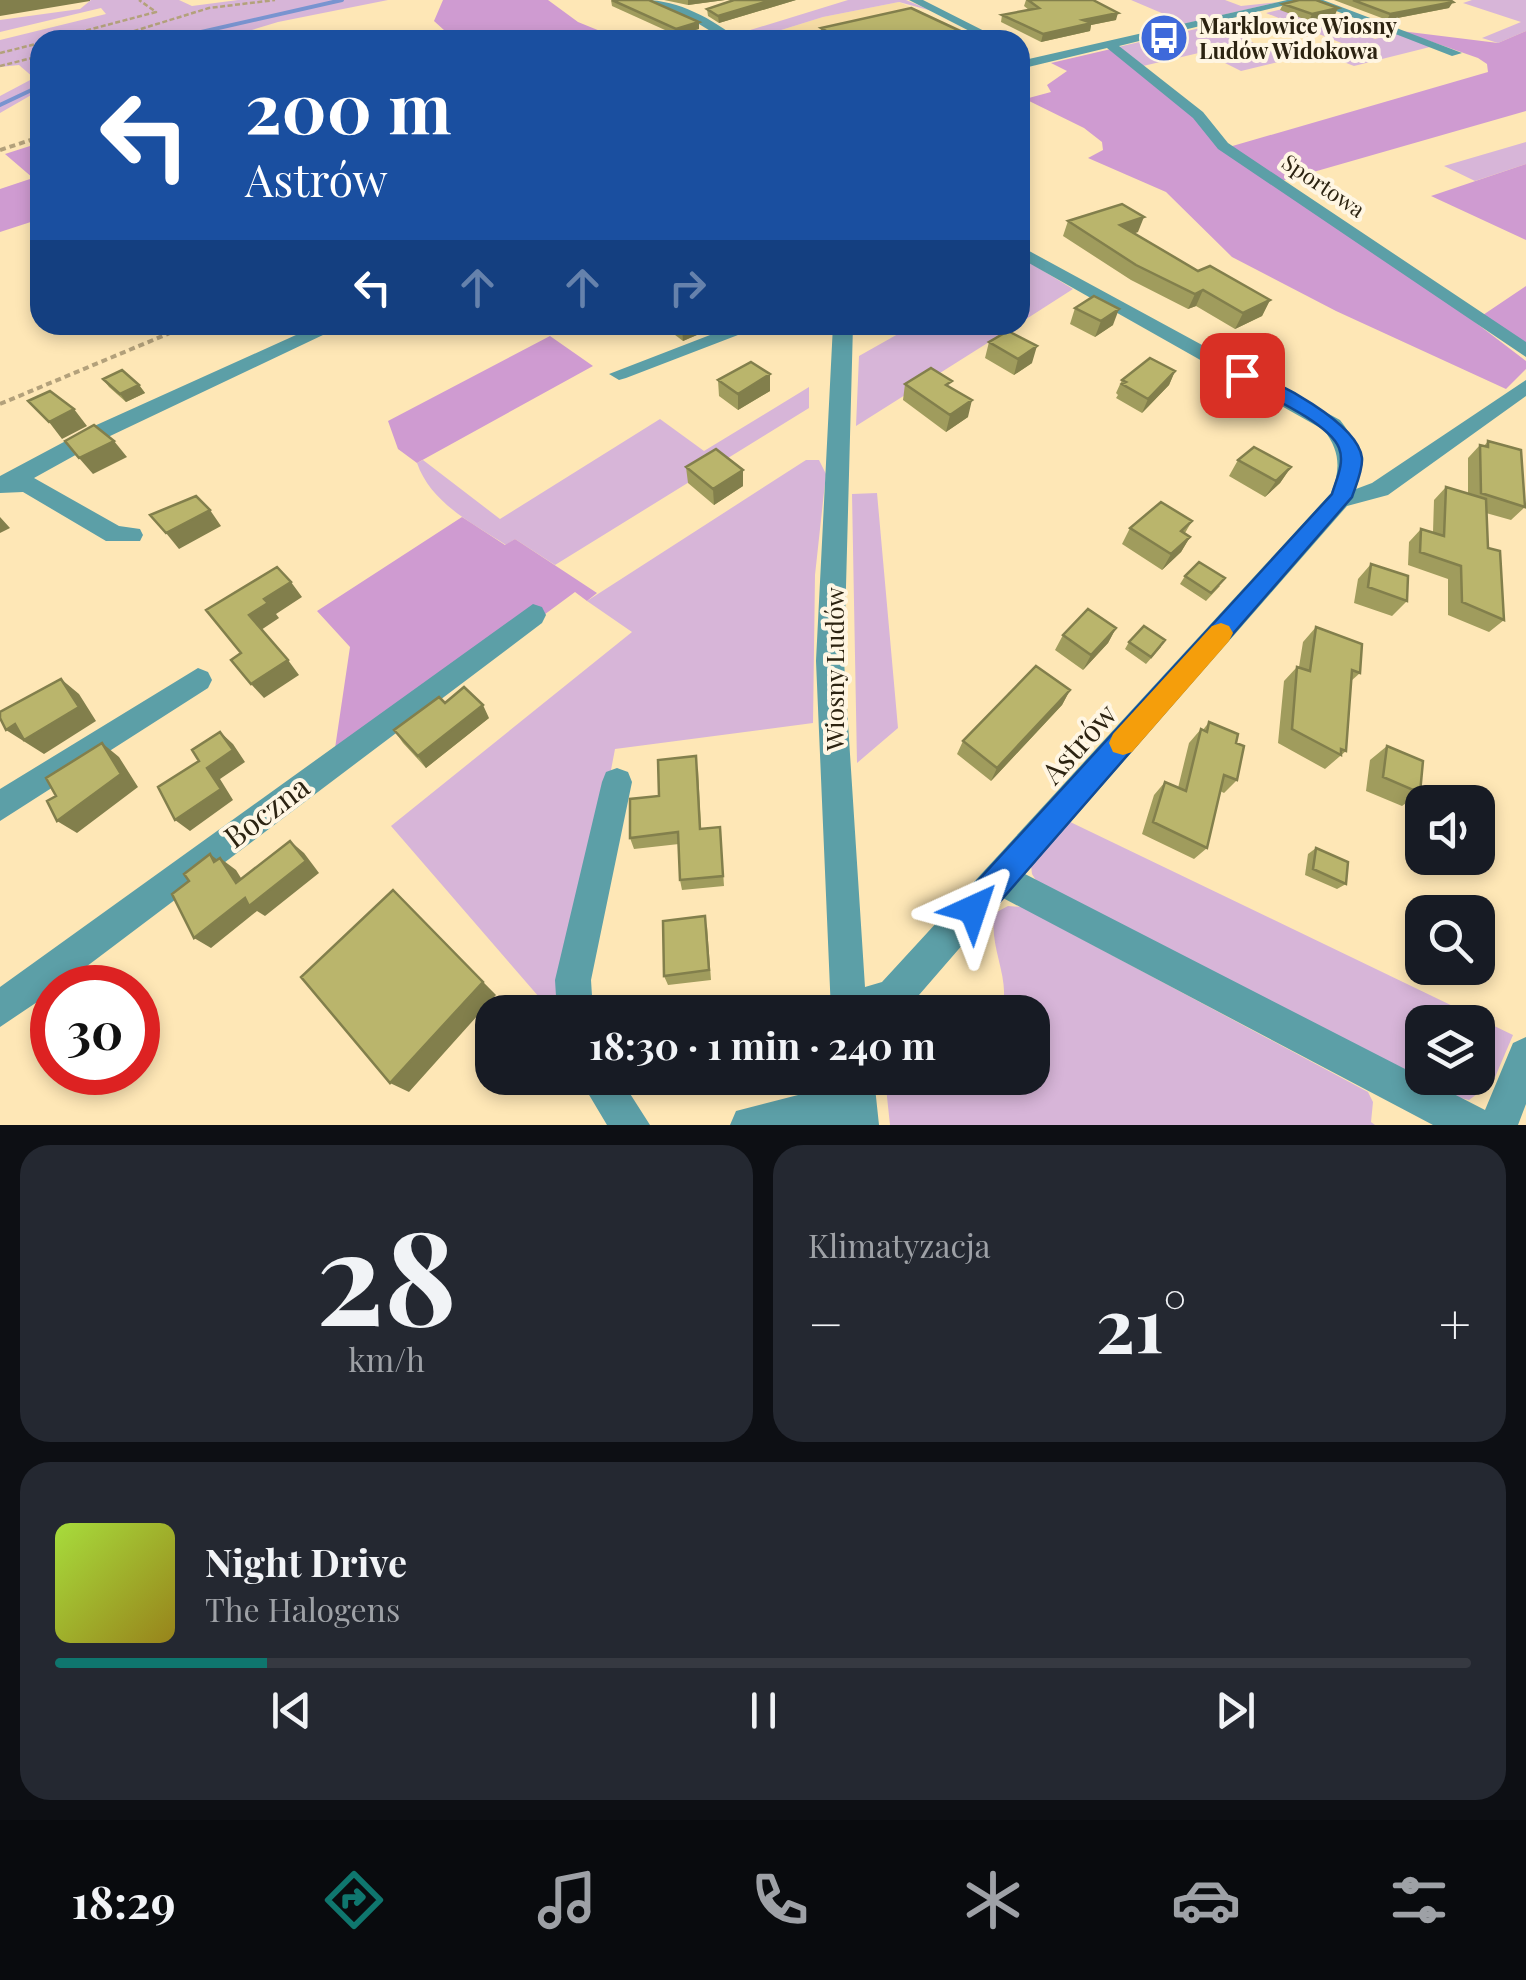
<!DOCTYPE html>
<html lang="pl">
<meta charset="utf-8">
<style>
:root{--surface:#171b24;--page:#242831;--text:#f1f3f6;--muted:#9ea1a6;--line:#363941;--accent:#0f766e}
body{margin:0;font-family:"Playfair Display",serif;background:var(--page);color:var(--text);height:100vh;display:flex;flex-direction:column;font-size:38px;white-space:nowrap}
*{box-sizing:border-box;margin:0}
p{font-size:32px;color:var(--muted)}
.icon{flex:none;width:55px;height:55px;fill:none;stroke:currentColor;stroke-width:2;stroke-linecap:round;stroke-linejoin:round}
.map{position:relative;height:1125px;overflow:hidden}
.sheet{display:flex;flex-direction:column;gap:20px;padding:20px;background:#0d0f14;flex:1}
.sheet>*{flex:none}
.hud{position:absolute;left:30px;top:30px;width:1000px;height:305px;border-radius:30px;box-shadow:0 5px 15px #0003;background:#1a4fa0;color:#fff;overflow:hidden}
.controls{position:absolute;left:1405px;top:785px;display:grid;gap:20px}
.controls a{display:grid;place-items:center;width:90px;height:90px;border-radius:20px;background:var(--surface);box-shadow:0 5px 15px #0003;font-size:50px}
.speed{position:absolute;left:30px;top:965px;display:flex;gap:20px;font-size:50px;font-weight:700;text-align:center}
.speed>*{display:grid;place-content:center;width:130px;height:130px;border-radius:50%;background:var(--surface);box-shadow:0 5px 15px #0003;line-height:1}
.speed .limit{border:15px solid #d22;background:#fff;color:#111}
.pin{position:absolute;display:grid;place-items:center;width:85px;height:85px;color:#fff;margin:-42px;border-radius:20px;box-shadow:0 5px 15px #0006}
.me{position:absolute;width:110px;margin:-55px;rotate:42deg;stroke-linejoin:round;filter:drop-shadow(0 0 8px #0008)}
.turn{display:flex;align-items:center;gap:35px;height:210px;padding:0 50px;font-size:45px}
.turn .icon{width:130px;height:130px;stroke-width:2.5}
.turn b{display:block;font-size:70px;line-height:85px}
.lanes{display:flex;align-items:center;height:95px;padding:0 50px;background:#0003;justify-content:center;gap:50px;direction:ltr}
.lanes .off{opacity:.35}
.big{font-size:75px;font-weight:700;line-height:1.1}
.sheet .tile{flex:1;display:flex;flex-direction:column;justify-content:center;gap:15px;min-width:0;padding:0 35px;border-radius:30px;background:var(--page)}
.sheet .dial{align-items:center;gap:0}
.dial b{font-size:130px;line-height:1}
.song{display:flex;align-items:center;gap:30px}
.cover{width:120px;height:120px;border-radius:15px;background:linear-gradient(135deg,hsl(80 70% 55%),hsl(50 70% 35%))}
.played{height:10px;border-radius:5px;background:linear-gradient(90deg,var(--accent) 15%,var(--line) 15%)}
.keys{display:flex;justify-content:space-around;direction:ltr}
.heat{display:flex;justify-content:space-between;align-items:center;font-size:55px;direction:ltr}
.sheet .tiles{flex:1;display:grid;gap:20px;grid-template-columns:1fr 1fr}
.tile:last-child{grid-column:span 2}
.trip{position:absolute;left:475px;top:995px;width:575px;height:100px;border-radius:30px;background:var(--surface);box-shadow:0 5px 15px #0003;font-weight:700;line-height:100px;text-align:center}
.tabs{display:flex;height:160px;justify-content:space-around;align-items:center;background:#090b0e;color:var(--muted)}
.tabs .icon{width:70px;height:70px}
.tabs .current{color:var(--accent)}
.tabs b{font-size:45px;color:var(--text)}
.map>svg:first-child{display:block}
.built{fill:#f7dda5}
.green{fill:#d7b5d8;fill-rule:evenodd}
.forest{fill:#cf9bd1}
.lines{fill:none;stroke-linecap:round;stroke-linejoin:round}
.stream{stroke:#7994d0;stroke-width:4}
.path-far1{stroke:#b3a17b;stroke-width:2.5;stroke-dasharray:5 2.5;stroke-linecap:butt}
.path{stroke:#b3a17b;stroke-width:4;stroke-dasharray:6 4;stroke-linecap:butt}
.minor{fill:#5c9fa7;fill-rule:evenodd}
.wall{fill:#a09c5d}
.shaded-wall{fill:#827f4c}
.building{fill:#bab56c;stroke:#827f4c;stroke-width:2.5}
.route{fill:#1a73e8;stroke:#114b97;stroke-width:2.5}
.slow{fill:#f59e0b}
.labels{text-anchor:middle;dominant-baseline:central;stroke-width:8;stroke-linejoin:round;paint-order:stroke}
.far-poi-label{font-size:22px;font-weight:bold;fill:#2c2311;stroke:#fff6e3;text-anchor:start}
.far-street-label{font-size:22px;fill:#2c2311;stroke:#fff6e3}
.street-label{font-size:25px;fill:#2c2311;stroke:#fff6e3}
.near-street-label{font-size:30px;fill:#2c2311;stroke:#fff6e3}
</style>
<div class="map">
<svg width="1526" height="1125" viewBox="0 0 1526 1125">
<rect width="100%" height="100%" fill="#fee7b6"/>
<path class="built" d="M899,2L983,39L749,40L823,17Z"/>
<path class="green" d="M91,0H179L192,6L238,0H388L278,22L219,40H40V90L0,113V96L34,78L19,65L0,67V40L106,14L101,8L0,32V20L80,9Z
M848,0H906L932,11L899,2L823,17L749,40L734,35Z
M1131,0H1225L1241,6L1279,2L1166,28H1144L1178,20Z
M1472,0H1526V31L1498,43L1482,38L1521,22L1463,3Z
M1291,7L1375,39L1398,33L1434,46L1354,66L1318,52L1344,44L1266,13Z
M1213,25L1290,59L1241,71L1203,52L1143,66L1118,47Z
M1526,142V164L1475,181L1444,166Z
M1027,261L1073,289L1020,323V265Z
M914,325H1016L856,426L859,356Z
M809,387V408L555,565L515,539L506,545C472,523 431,503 417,463L423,460L500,519L660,419L704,451Z
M806,460H819L826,474L815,575L813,723L615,749L565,1012H552L391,826L632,632L587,601Z
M877,493L898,728L857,763L852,494Z
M1064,819L1513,1035L1493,1082L1469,1100L1427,1090L1042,890L1032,874L1030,857ZM1422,1022H1478V1078H1422Z
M1008,906L1022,907L1368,1092L1373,1102L1371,1122L1375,1125H890L885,1078H1032V1012H1000C1014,983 987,946 995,913Z"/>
<path class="forest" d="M443,0H548L578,22L605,33L535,40H455L434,21Z
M1401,31L1498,43L1526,31V111L1282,181L1229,147L1488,72L1487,64L1478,58Z
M1111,49L1193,116L1218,147L1417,278L1526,361V369L1506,389L1336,311L1232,257L1166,192L1088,158L1103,150L1102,142L1084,128L1025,99L1051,92L1047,85L1067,71L1051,63Z
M30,146L40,151V219L0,232V189L33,178L5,154Z
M1526,164V240L1431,196Z
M1526,286V347L1480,317Z
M550,336L593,366L417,463L398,449L388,421Z
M462,517L505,545L515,539L597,593L587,601L575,592L342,764L334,755L350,647L317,611Z"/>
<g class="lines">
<path class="stream" d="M166,40L342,0
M0,105L40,86"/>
<path class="path-far1" d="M50,40L156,12L139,0
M105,40L209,8L275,0
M0,53L40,43
M0,66L40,56"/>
<path class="path" d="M0,150L40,137
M0,404L189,325"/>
<path class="minor" d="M645,0C678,0 713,19 739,40H725L686,16Z
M909,0H923L1002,40H987Z
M1287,0H1306L1119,46L1203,112L1228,143L1526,342V357L1218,149L1193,118L1107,48L1020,69V61Z
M1308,0H1323L1462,53L1452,56Z
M1020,246L1340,420C1357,442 1366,461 1356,489L1372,483L1526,380V396L1388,495L1347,506L1025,874L1485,1110L1513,1043L1526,1037V1104L1518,1125H1433L1003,898L906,1010L831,1012L816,661L833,325H853L844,661L865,987L882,982L1331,493C1341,469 1340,451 1324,430L1020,258Z
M318,325H344L108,437L34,478L119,526L140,529L143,535L140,541H106L23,492L0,493V476L92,427Z
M736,325H764L626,378L619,380L609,374Z
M533,604L542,607L546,615L542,623L58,988H52V992L0,1027V987Z
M198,668L208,672L212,680L208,688L0,821V789Z
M617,768L628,772L632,782L591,980L593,1012H557L555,980L602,782L606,772Z
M579,1078H620L650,1125H607Z
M836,1078H874L879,1125H730L736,1111L837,1085Z"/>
</g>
<path class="wall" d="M611,0L699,29L676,35L612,6Z
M664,0H725L688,5Z
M734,0H796L719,23L708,16L707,9Z
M1026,0H1093L1116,20L1091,25L1090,31L1041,42L1001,22L1002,15L1029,10L1024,6Z
M1334,0H1450L1449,8L1387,20Z
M1283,4L1335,15L1309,21L1280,10Z
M821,28L972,40H820Z
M1068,221L1138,232L1134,233L1198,271L1270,300L1262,316L1235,329L1196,306L1188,309L1131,280L1063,236Z
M1075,308L1113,325L1095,337L1070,324Z
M662,325H720L683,341Z
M989,342L1032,363L1014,375L985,358Z
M1175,371L1169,385L1142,413L1116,398L1118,395L1116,393L1122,380Z
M103,379L139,385L145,393L126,402L109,387Z
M718,380L770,391L738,410L719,396Z
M905,384L951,387L968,417L946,432L903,400Z
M1488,441L1525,507L1511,520L1486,513L1488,548L1504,620L1489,632L1448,615V579L1408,565L1409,542L1421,529L1433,532L1434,500L1446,487L1468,494V458L1480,445L1484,446Z
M1238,460L1291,467L1280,483L1265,497L1229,476Z
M686,467L743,470V486L714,505L688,483Z
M1192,521L1185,533L1190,537L1181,552L1162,570L1122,544L1130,528Z
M1371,564L1407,601L1392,616L1354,603L1358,579Z
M1185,576L1220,586L1206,601L1180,584Z
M1316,627L1360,673L1351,681L1346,751L1325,769L1278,743L1284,681L1297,667H1299L1303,642Z
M1116,628L1108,643L1083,670L1055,650L1063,635Z
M1129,642L1161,647L1146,664L1125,649Z
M1070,690L1062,705L991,781L957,754L963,741Z
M489,718L426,768L403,743L394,730Z
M1209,722L1236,743L1237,780L1224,793L1220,791L1207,848L1194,859L1142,834L1154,795L1165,782L1178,788L1189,743L1201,729L1203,730Z
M1387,746L1420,793L1402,806L1366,791L1370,760Z
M698,769L701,829L720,827L724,886L682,890L680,880L679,844L634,849L630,838L659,796Z
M1316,848L1346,884L1337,889L1305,875L1308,854Z
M707,927L711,980L668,985L664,976Z
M670,1078H735V1079L674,1085Z"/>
<path class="shaded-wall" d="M0,0H90V1L0,16Z
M688,0H725L688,5Z
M772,0H796L719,23L718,16Z
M1453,2L1449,8L1387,20L1390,14Z
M1338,8L1335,15L1309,21L1312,14Z
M1118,13L1116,20L1091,25L1090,31L1041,42L1043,34L1083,20Z
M699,22V29L676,35V29Z
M1144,217L1138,232L1115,240L1120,225Z
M1203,290L1196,306L1188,309L1195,294Z
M1270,300L1262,316L1235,329L1243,313Z
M1119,309L1113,325L1095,337L1101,321Z
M688,325H720L683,341L682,328Z
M1037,346L1032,363L1014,375L1018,359Z
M1175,371L1169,385L1142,413L1148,399Z
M770,374V391L738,410V394Z
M139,385L145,393L126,402L120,394Z
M972,400L968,417L946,432L950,415Z
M74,409L87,426L62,439L49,422Z
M114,441L127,457L93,474L79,458Z
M1291,467L1280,483L1265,497L1276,481Z
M743,470V486L714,505L713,489Z
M210,510L221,526L179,549L166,533Z
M0,517L10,528L0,533Z
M1190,537L1181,552L1162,570L1171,554Z
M291,582L302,597L276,614L279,618L261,630L249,615L264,599Z
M1116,628L1108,643L1083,670L1091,655Z
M288,660L299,675L264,698L251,684Z
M61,679L79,694L96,721L44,754L6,730Z
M1070,690L1062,705L991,781L997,768Z
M483,705L489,718L426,768L418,756Z
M220,732L233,744L245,762L220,779L233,800L190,831L175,820L207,768Z
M102,743L119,757L138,787L77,833L57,821Z
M290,841L304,853L319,873L265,916L257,911L211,948L194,938L245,898Z
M210,854L224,865L220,858L236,870L251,894L236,883L214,862Z
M409,907L496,995L409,1092L390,1083Z"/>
<path class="building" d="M612,0H649L699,22L676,29Z
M734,0H772L718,16L707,9Z
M1028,0H1093L1118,13L1083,20L1092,23L1043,34L1002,15L1039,8Z
M1299,0H1316L1338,8L1312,14L1283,4Z
M1353,0H1450L1453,2L1390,14Z
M911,8L973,37L961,40H842L821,28Z
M1122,204L1144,217L1120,225L1198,271L1210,266L1270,300L1243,313L1203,290L1195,294L1136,265L1068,221Z
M1094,296L1119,309L1101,321L1075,308Z
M1008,331L1037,346L1018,359L989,342Z
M1150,358L1175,371L1148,399L1122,384L1126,382L1122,380Z
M751,362L770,374L738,394L718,380Z
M931,368L952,381L946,385L972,400L950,415L905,384Z
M122,370L139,385L120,394L103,379Z
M50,391L74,409L49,422L28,401Z
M94,425L114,441L79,458L65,441Z
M1488,441L1521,450L1525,507L1481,493L1480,445L1488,447Z
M1254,447L1291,467L1276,481L1238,460Z
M716,449L743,470L713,489L686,467Z
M1446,487L1486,499L1488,548L1500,551L1504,620L1462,602L1461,566L1420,552L1421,529L1444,536Z
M196,496L210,510L166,533L150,515Z
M1161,502L1192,521L1181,531L1190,537L1171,554L1130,528Z
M1199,562L1225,578L1211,593L1185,576Z
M1371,564L1408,576L1407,601L1368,587Z
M277,567L291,582L264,599L268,603L249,615L288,660L251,684L231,660L241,653L206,610Z
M1088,609L1116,628L1091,655L1063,635Z
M1144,626L1165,640L1151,657L1129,642Z
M1316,627L1362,644L1360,673L1352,670L1346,751L1341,749V755L1292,729L1297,667L1310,671Z
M1036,666L1070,690L997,768L963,741Z
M61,679L79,707L24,740L15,724L6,730L0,718V712Z
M464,687L483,705L418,756L394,730L439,697L445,703Z
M1209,722L1238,734L1236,743L1244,746L1237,780L1224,775L1207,848L1153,822L1165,782L1186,791L1201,729L1207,732Z
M220,732L233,750L207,768L221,789L175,820L158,787L199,761L192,750Z
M102,743L121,774L57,821L47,801L56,796L46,778Z
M1387,746L1423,761L1420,793L1383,777Z
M696,756L700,829L720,827L723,876L680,880L678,832L630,838V799L659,796L658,760Z
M290,841L306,861L249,906L245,898L194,938L172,894L189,881L184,874L210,854L214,862L220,858L236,883Z
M1316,848L1348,862L1346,884L1313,869Z
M393,890L483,982L390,1083L301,977Z
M705,916L709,970L664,976L663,921Z
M730,1009V1012H695Z"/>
<path class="route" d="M1242,369C1274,379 1358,423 1362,458C1363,470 1356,485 1352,497L984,920L973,924L962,920L958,909L962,898L1332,494C1336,480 1345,463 1339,448C1329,422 1261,393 1236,379L1233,375Z"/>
<path class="slow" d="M1221,623L1229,626L1233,633L1229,641L1132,752L1123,755L1113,752L1109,743L1113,734L1212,626Z"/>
<defs>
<g id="bus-disc" transform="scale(2.5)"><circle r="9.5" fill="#3e69da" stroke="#fff6e3"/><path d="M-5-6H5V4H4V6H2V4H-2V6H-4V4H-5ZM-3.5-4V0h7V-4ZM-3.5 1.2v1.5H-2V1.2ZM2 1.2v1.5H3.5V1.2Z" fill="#fff"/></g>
</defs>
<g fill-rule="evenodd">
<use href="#bus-disc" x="1164" y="38"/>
</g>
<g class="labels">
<g class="far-poi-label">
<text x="1199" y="25">Marklowice Wiosny<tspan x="1199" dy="25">Ludów Widokowa</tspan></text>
</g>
<g class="far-street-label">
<text transform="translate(1324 185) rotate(34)">Sportowa</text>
</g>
<g class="street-label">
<text transform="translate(833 669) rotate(-90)">Wiosny Ludów</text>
</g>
<g class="near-street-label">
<text transform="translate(1078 743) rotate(-48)">Astrów</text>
<text transform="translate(266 811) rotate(-37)">Boczna</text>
</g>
</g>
</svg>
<div class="controls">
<a><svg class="icon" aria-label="sound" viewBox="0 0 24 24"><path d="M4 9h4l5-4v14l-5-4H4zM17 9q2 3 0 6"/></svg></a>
<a><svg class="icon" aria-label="search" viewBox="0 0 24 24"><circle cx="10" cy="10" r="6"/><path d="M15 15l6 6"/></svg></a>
<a><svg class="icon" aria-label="layers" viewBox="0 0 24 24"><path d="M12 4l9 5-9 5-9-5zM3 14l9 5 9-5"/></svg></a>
</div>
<div class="speed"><div class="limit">30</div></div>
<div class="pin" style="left:1242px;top:375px;background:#d93025"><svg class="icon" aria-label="arrive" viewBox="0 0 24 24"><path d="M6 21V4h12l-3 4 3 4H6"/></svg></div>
<svg class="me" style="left:973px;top:909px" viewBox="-20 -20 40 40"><path d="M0-17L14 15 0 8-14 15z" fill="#1a73e8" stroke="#fff" stroke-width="4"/></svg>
<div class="trip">18:30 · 1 min · 240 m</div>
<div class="hud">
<div class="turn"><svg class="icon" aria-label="left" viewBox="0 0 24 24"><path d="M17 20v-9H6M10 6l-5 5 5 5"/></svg><div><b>200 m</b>Astrów</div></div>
<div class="lanes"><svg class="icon" aria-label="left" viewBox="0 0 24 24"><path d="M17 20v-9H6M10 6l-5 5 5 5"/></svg><svg class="icon off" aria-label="ahead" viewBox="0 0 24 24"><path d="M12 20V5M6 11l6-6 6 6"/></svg><svg class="icon off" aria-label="ahead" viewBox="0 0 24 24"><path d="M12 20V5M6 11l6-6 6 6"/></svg><svg class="icon off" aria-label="right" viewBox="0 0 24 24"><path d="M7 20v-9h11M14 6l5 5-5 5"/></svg></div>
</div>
</div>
<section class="sheet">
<div class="tiles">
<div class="tile dial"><b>28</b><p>km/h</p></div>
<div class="tile"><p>Klimatyzacja</p>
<div class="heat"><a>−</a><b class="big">21°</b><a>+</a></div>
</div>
<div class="tile">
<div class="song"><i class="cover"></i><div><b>Night Drive</b><p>The Halogens</p></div></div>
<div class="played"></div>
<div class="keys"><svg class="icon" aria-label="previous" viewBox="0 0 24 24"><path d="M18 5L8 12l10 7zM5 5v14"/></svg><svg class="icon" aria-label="pause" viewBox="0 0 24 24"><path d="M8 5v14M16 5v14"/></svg><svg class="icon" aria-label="next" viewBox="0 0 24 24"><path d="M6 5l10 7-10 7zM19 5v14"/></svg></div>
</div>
</div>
</section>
<nav class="tabs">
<b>18:29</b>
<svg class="icon current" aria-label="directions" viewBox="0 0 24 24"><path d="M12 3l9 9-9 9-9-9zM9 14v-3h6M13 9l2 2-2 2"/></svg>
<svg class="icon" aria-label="music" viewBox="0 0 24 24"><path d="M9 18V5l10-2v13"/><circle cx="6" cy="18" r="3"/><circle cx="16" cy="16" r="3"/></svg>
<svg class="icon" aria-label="phone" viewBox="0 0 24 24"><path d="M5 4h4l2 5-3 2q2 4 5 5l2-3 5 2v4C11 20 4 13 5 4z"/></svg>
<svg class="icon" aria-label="climate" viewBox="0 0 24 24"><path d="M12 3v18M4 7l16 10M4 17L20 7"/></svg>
<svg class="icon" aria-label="car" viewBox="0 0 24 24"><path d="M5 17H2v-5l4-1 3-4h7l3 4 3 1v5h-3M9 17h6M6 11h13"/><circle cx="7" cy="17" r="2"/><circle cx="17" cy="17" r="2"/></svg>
<svg class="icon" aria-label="filters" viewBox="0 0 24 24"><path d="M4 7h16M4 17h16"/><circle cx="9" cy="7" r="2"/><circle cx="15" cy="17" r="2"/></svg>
</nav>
